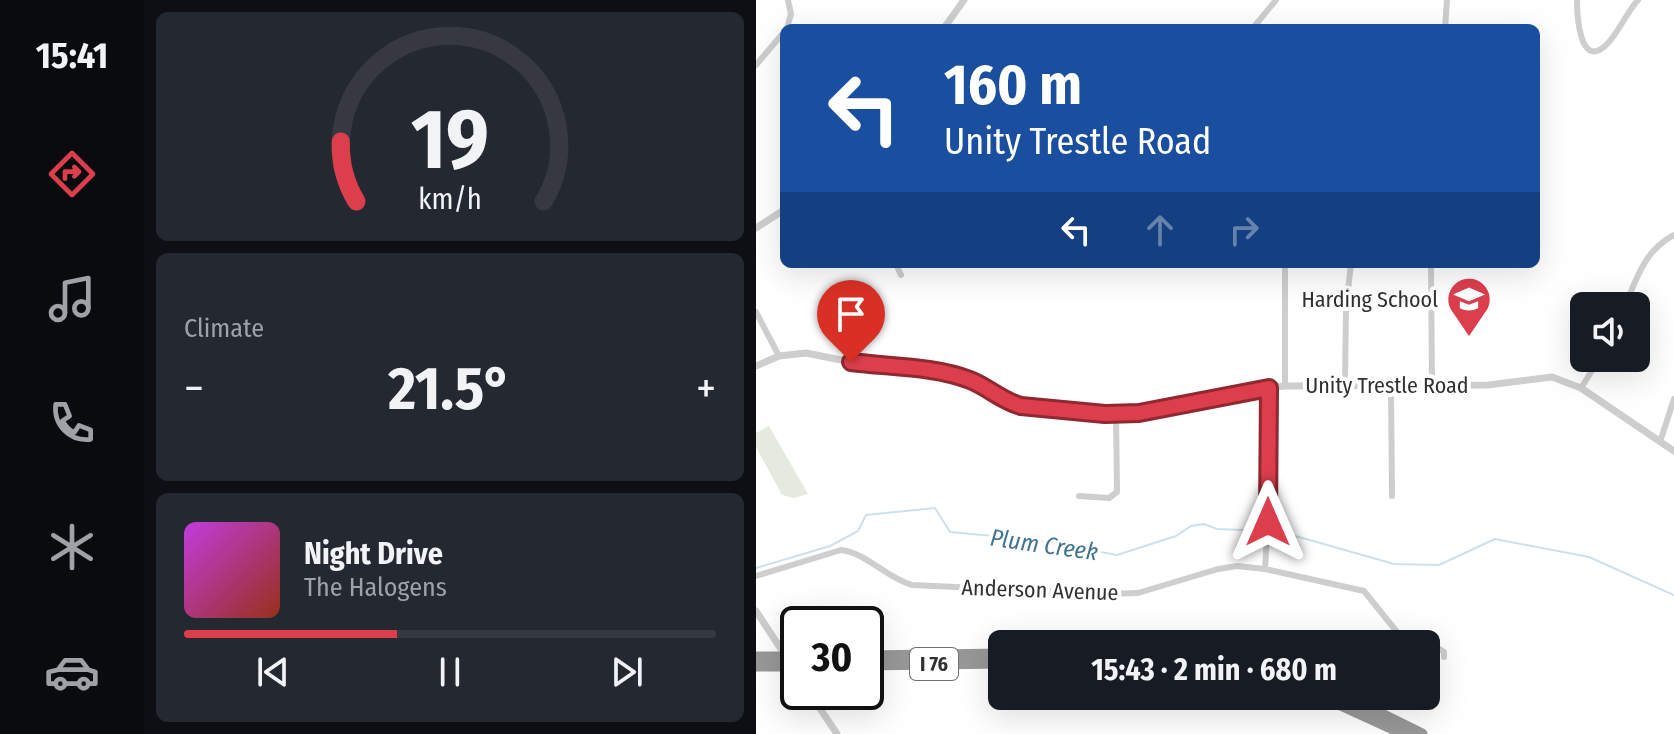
<!DOCTYPE html>
<meta charset="utf-8">
<style>
:root{--surface:#171b24;--page:#242831;--text:#f1f3f6;--muted:#9ea1a6;--line:#363941;--accent:#dd3e4c}
body{margin:0;font-family:"Fira Sans Condensed",sans-serif;background:var(--page);color:var(--text);height:100vh;display:flex;flex-direction:column;font-size:30px;white-space:nowrap}
*{box-sizing:border-box;margin:0}
p{font-size:26px;color:var(--muted)}
.icon{flex:none;width:44px;height:44px;fill:none;stroke:currentColor;stroke-width:2;stroke-linecap:round;stroke-linejoin:round}
.map{position:relative;flex:1;overflow:hidden}
.drawer{display:flex;flex-direction:column;gap:12px;padding:12px;background:#0d0f14;width:612px}
.drawer>*{flex:none}
.hud{position:absolute;left:24px;top:24px;width:760px;height:244px;border-radius:12px;box-shadow:0 8px 32px #0002;background:#1a4fa0;color:#fff;overflow:hidden}
.tools{position:absolute;left:814px;top:292px;display:grid;gap:16px}
.tools a{display:grid;place-items:center;width:80px;height:80px;border-radius:12px;background:var(--surface);box-shadow:0 8px 32px #0002;font-size:40px}
.speed{position:absolute;left:24px;top:606px;display:flex;gap:16px;font-size:40px;font-weight:700;text-align:center}
.speed>*{display:grid;place-content:center;width:104px;height:104px;border-radius:50%;background:var(--surface);box-shadow:0 8px 32px #0002;line-height:1}
.speed .limit{border:4px solid #111;border-radius:12px;background:#fff;color:#111}
.pin{position:absolute;display:grid;place-items:center;width:68px;height:68px;color:#fff;margin:-82px -34px;border-radius:50% 50% 50% 0;rotate:-45deg;box-shadow:0 0 8px #0007}
.pin .icon{rotate:45deg}
.me{position:absolute;width:88px;margin:-44px;rotate:0deg;stroke-linejoin:round;filter:drop-shadow(0 0 6px #0008)}
.turn{display:flex;align-items:center;gap:28px;height:168px;padding:0 32px;font-size:36px}
.turn .icon{width:104px;height:104px;stroke-width:2.5}
.turn b{display:block;font-size:56px;line-height:68px}
.lanes{display:flex;align-items:center;height:76px;padding:0 32px;background:#0003;justify-content:center;gap:40px;direction:ltr}
.lanes .off{opacity:.35}
.big{font-size:60px;font-weight:700;line-height:1.1}
.drawer .card{flex:1;display:flex;flex-direction:column;justify-content:center;gap:12px;min-width:0;padding:0 28px;border-radius:12px;background:var(--page)}
.drawer .dial{align-items:center;gap:0}
.dial svg{height:208px;overflow:visible;fill:none;stroke:var(--line);stroke-width:7;stroke-linecap:round;text-anchor:middle}
.dial text{fill:var(--text);stroke:none}
.song{display:flex;align-items:center;gap:24px}
.cover{width:96px;height:96px;border-radius:12px;background:linear-gradient(135deg,hsl(290 70% 55%),hsl(10 70% 35%))}
.played{height:8px;border-radius:4px;background:linear-gradient(90deg,var(--accent) 40%,var(--line) 40%)}
.keys{display:flex;justify-content:space-around;direction:ltr}
.heat{display:flex;justify-content:space-between;align-items:center;font-size:44px;direction:ltr}
.trip{position:absolute;left:232px;top:630px;width:452px;height:80px;border-radius:12px;background:var(--surface);box-shadow:0 8px 32px #0002;font-weight:700;line-height:80px;text-align:center}
main{display:flex;flex:1;min-height:0}
.tab-bar{display:flex;flex-direction:column;width:144px;justify-content:space-around;align-items:center;background:#090b0e;color:var(--muted)}
.tab-bar .icon{width:56px;height:56px}
.tab-bar .on{color:var(--accent)}
.tab-bar b{font-size:36px;color:var(--text)}
.map>svg:first-child{display:block}
.green{fill:#e4eadd}
.lines{fill:none;stroke-linecap:round;stroke-linejoin:round}
.stream{stroke:#cee0eb;stroke-width:2}
.minor{stroke:#cecece;stroke-width:6}
.tertiary{stroke:#cecece;stroke-width:7}
.motorway{stroke:#989898;stroke-width:11}
.motorway-bridge{stroke:#989898;stroke-width:11}
.route-casing{stroke:#902831;stroke-width:20}
.route{stroke:#dd3e4c;stroke-width:14}
.labels{text-anchor:middle;dominant-baseline:central;stroke-width:8;stroke-linejoin:round;paint-order:stroke}
.shield{fill:#fff;stroke:#6f6f6f;stroke-width:2}
.shield-label{font-size:20px;font-weight:bold;fill:#313131}
.poi-label{font-size:22px;fill:#313131;stroke:#fff;text-anchor:end}
.street-label{font-size:22px;fill:#313131;stroke:#fff}
.water-label{font-size:24px;font-style:italic;fill:#427390;stroke:#fff}
</style>
<main>
<nav class="tab-bar">
<b>15:41</b>
<svg class="icon on" aria-label="directions" viewBox="0 0 24 24"><path d="M12 3l9 9-9 9-9-9zM9 14v-3h6M13 9l2 2-2 2"/></svg>
<svg class="icon" aria-label="music" viewBox="0 0 24 24"><path d="M9 18V5l10-2v13"/><circle cx="6" cy="18" r="3"/><circle cx="16" cy="16" r="3"/></svg>
<svg class="icon" aria-label="phone" viewBox="0 0 24 24"><path d="M5 4h4l2 5-3 2q2 4 5 5l2-3 5 2v4C11 20 4 13 5 4z"/></svg>
<svg class="icon" aria-label="climate" viewBox="0 0 24 24"><path d="M12 3v18M4 7l16 10M4 17L20 7"/></svg>
<svg class="icon" aria-label="car" viewBox="0 0 24 24"><path d="M5 17H2v-5l4-1 3-4h7l3 4 3 1v5h-3M9 17h6M6 11h13"/><circle cx="7" cy="17" r="2"/><circle cx="17" cy="17" r="2"/></svg>
</nav>
<section class="drawer">
<div class="card dial"><svg viewBox="0 0 100 80">
<path d="M14 69A42 42 0 1 1 86 69"/>
<path d="M14 69A42 42 0 0 1 8 46" stroke="#dd3e4c"/>
<text x="50" y="56" font-size="32" font-weight="700">19</text>
<text x="50" y="72" font-size="11">km/h</text>
</svg></div>
<div class="card"><p>Climate</p>
<div class="heat"><a>−</a><b class="big">21.5°</b><a>+</a></div>
</div>
<div class="card">
<div class="song"><i class="cover"></i><div><b>Night Drive</b><p>The Halogens</p></div></div>
<div class="played"></div>
<div class="keys"><svg class="icon" aria-label="previous" viewBox="0 0 24 24"><path d="M18 5L8 12l10 7zM5 5v14"/></svg><svg class="icon" aria-label="pause" viewBox="0 0 24 24"><path d="M8 5v14M16 5v14"/></svg><svg class="icon" aria-label="next" viewBox="0 0 24 24"><path d="M6 5l10 7-10 7zM19 5v14"/></svg></div>
</div>
</section>
<div class="map">
<svg width="918" height="734" viewBox="0 0 918 734">
<rect width="100%" height="100%" fill="#fff"/>
<path class="green" d="M13,426L52,494L38,498L26,495L0,447V433Z"/>
<g class="lines">
<path class="stream" d="M515,532L543,537L638,564L683,565L739,539L833,557L918,595
M0,568L74,546L102,531L110,515L179,508L194,532L280,540L361,555L420,536L435,526L448,524L461,529L509,531"/>
<path class="minor" d="M821,0C821,12 823,69 849,46C861,36 870,13 882,0
M31,28L35,14L32,0
M497,28L520,0
M689,28L691,0
M0,65L28,32
M140,264L145,275
M675,264L676,386
M869,306C881,277 889,250 918,235
M0,312L23,356
M589,385L590,307L595,264
M529,386V264
M635,386L636,496
M825,388L844,358
M904,442L918,399
M323,496L353,498L361,492L360,414
M509,569L512,522L513,388
M0,576L85,550C111,553 130,578 156,585L352,594L382,593L462,569L481,566L509,569L608,591L641,632L654,644
M648,638L679,646L688,652V657"/>
<path class="tertiary" d="M188,28L208,0
M0,228L28,210
M0,366L23,356L50,353L95,362L193,374L215,381L254,403L265,406L349,414L383,413L492,390L529,386L732,385L796,377L825,388L918,451
M0,611L42,675
M53,692L81,734"/>
<path class="motorway" d="M110,656L246,654
M0,657H27
M110,665L246,663
M0,666H33
M565,696L648,734
M589,696L666,734"/>
<path class="motorway-bridge" d="M27,657H35
M33,666H40"/>
</g>
<g class="lines">
<g class="route-casing">
<path id="route" d="M95,362C133,367 178,366 214,380C232,387 246,401 265,406L349,414L383,413L513,388L512,522"/>
</g>
<use href="#route" class="route"/>
</g>
<defs>
<g id="school-pin" transform="scale(2.3)"><path d="M0 17L-7.5 6A9.5 9.5 0 1 1 7.5 6Z" fill="#dd3e4c" stroke="#fff"/><path d="M0-5L7-2L0 1L-7-2ZM-4 1L0 2.5L4 1V4Q0 6-4 4Z" fill="#fff"/></g>
</defs>
<g fill-rule="evenodd">
<use href="#school-pin" x="713" y="299"/>
</g>
<g class="labels">
<rect class="shield" x="154" y="648" width="48" height="32" rx="6"/>
<g class="shield-label">
<text x="178" y="664">I 76</text>
</g>
<g class="poi-label">
<text x="682" y="299">Harding School</text>
</g>
<g class="street-label">
<text x="631" y="385">Unity Trestle Road</text>
<text transform="translate(284 590) rotate(2)">Anderson Avenue</text>
</g>
<g class="water-label">
<text transform="translate(288 545) rotate(8)">Plum Creek</text>
</g>
</g>
</svg>
<div class="tools">
<a><svg class="icon" aria-label="sound" viewBox="0 0 24 24"><path d="M4 9h4l5-4v14l-5-4H4zM17 9q2 3 0 6"/></svg></a>
</div>
<div class="speed"><div class="limit">30</div></div>
<div class="pin" style="left:95px;top:362px;background:#d93025"><svg class="icon" aria-label="arrive" viewBox="0 0 24 24"><path d="M6 21V4h12l-3 4 3 4H6"/></svg></div>
<svg class="me" style="left:512px;top:522px" viewBox="-20 -20 40 40"><path d="M0-17L14 15 0 8-14 15z" fill="#dd3e4c" stroke="#fff" stroke-width="4"/></svg>
<div class="trip">15:43 · 2 min · 680 m</div>
<div class="hud">
<div class="turn"><svg class="icon" aria-label="left" viewBox="0 0 24 24"><path d="M17 20v-9H6M10 6l-5 5 5 5"/></svg><div><b>160 m</b>Unity Trestle Road</div></div>
<div class="lanes"><svg class="icon" aria-label="left" viewBox="0 0 24 24"><path d="M17 20v-9H6M10 6l-5 5 5 5"/></svg><svg class="icon off" aria-label="ahead" viewBox="0 0 24 24"><path d="M12 20V5M6 11l6-6 6 6"/></svg><svg class="icon off" aria-label="right" viewBox="0 0 24 24"><path d="M7 20v-9h11M14 6l5 5-5 5"/></svg></div>
</div>
</div>
</main>
